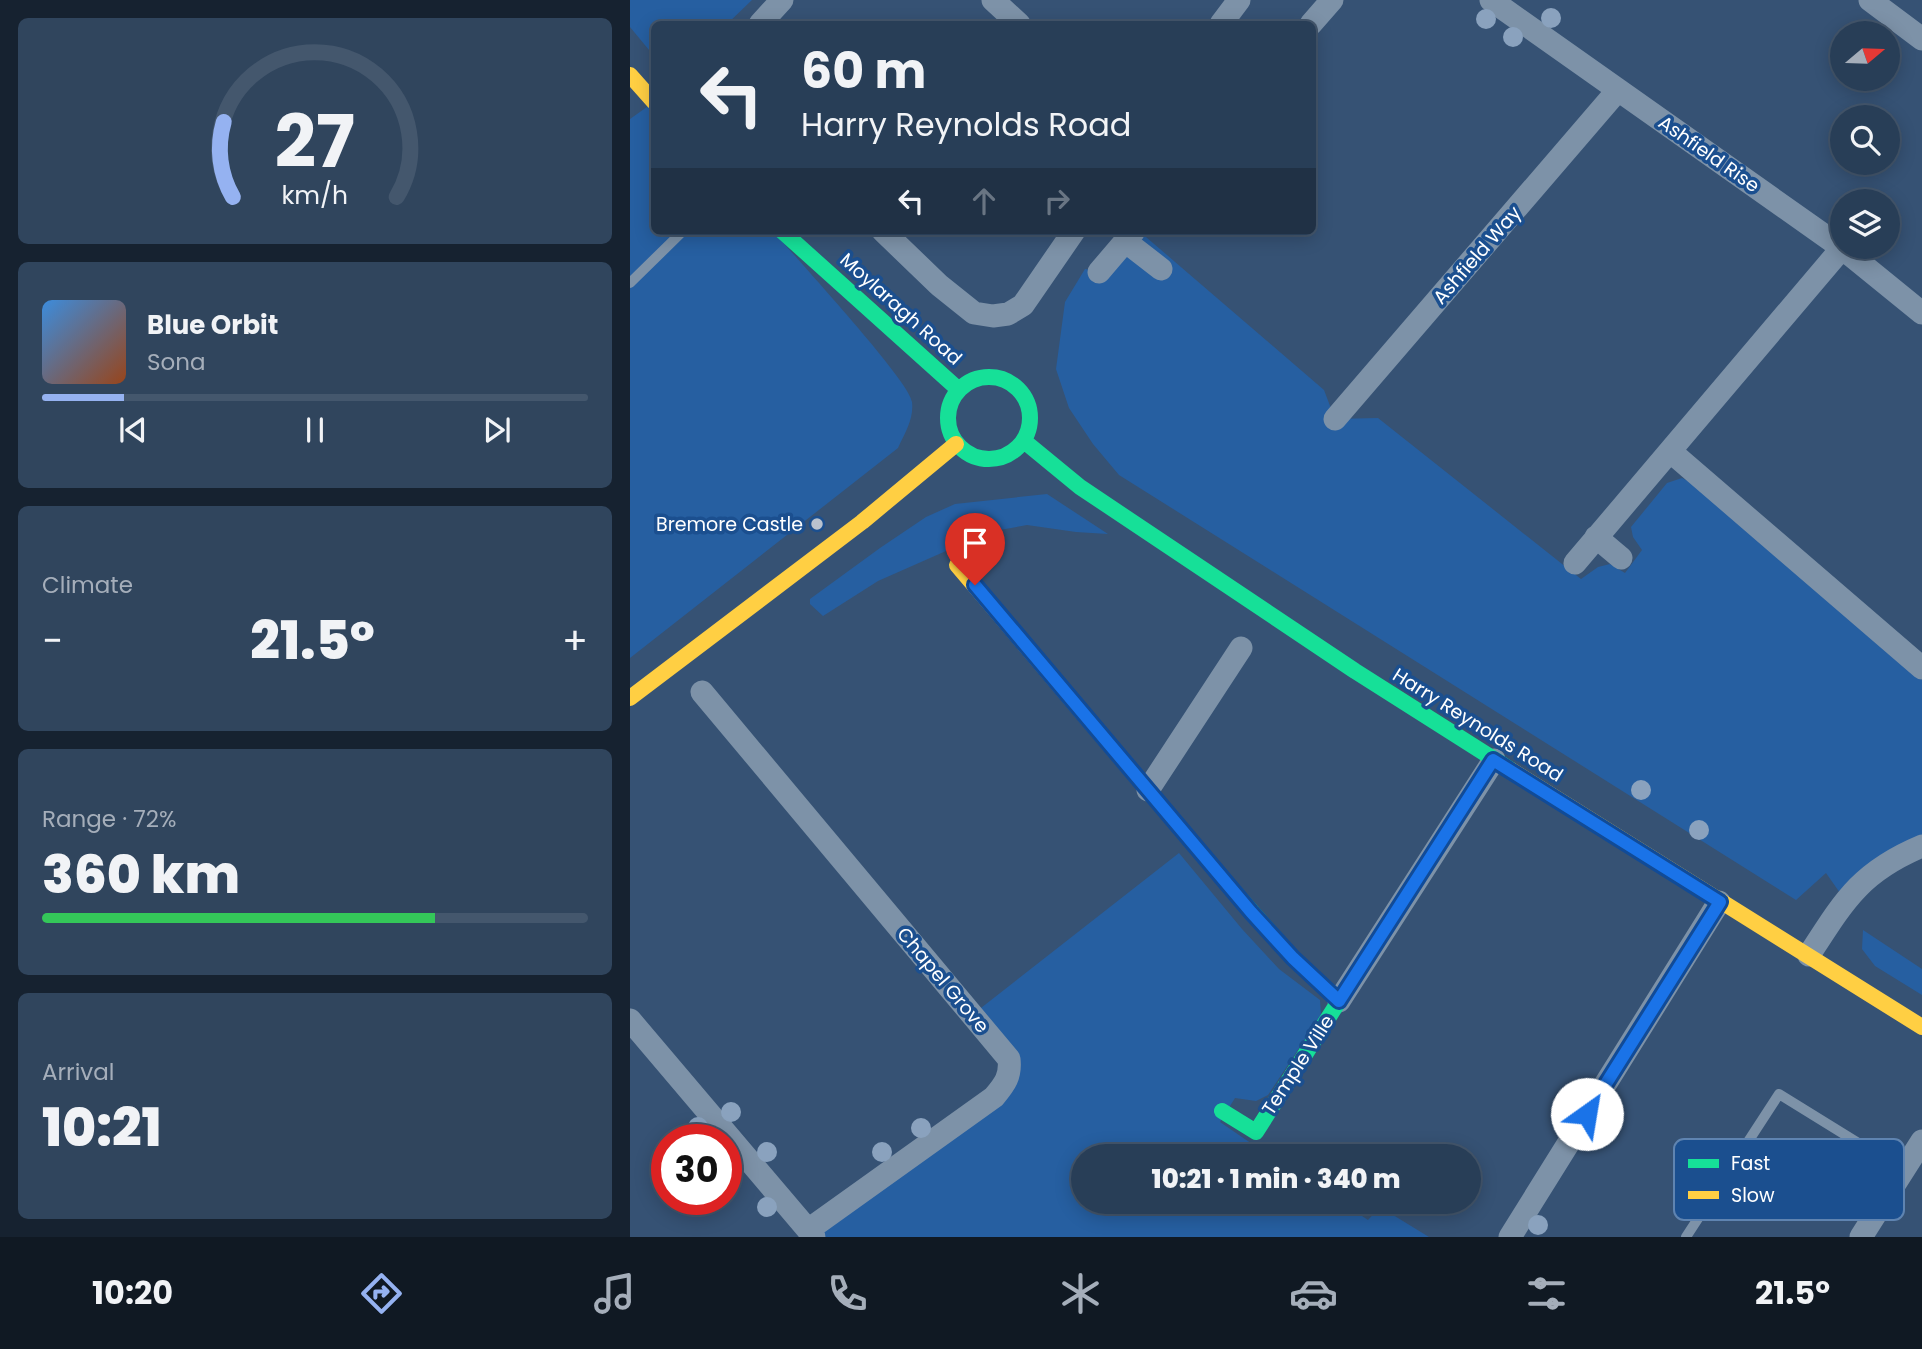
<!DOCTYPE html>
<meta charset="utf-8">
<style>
:root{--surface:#283e57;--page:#30455d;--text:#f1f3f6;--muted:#a5aeba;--line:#44576d;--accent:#95b2f1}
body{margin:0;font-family:Poppins,sans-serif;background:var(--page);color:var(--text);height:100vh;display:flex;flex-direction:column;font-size:26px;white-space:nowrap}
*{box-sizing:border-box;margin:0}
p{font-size:23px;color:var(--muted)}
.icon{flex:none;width:38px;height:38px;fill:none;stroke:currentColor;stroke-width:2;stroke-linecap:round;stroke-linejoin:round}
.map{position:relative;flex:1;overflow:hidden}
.sheet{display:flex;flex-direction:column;gap:18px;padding:18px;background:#162230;width:630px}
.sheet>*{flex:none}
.hud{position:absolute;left:21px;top:21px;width:665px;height:214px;border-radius:10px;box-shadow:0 4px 18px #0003,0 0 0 2px var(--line);background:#283e57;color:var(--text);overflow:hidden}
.needle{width:46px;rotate:71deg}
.tools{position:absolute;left:1200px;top:21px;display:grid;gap:14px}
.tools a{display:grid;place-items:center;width:70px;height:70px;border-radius:50%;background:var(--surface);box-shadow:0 4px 18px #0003,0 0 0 2px var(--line);font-size:35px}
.speed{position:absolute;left:21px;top:1124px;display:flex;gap:14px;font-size:35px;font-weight:700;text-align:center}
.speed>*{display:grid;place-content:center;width:91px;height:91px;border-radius:50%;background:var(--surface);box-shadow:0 4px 18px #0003,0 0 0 2px var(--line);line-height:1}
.speed .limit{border:10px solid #d22;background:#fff;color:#111}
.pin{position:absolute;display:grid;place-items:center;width:60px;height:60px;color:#fff;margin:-72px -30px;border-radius:50% 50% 50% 0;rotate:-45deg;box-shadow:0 0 7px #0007}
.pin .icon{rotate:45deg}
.me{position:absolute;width:77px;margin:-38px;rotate:32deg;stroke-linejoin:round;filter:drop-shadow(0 0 5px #0008)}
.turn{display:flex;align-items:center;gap:24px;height:147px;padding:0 35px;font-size:32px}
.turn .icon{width:91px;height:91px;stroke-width:2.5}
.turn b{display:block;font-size:49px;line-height:60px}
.lanes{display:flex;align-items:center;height:66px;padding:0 35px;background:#0003;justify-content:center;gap:35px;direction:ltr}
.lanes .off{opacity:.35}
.big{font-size:52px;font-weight:800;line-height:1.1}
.sheet .widget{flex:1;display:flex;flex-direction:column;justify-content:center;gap:10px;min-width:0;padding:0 24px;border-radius:10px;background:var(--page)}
.sheet .dial{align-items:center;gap:0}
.dial svg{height:182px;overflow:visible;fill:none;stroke:var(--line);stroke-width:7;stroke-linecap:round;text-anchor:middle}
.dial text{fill:var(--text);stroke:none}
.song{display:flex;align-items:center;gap:21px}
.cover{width:84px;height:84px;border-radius:10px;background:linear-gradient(135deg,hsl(210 70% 55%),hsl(20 70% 35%))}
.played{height:7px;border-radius:4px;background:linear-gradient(90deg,var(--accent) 15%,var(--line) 15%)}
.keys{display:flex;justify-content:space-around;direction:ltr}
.heat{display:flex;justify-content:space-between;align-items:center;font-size:38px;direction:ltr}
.charge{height:10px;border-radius:5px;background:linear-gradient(90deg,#34c759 72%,var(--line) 0)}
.trip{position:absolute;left:441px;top:1144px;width:410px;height:70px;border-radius:35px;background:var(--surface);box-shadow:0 4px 18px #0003,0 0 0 2px var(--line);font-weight:800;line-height:70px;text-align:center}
.dock{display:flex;height:112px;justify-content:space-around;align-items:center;background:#101923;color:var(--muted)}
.dock .icon{width:49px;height:49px}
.dock .on{color:var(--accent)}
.dock b{font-size:32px;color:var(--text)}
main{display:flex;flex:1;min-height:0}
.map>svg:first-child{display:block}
.green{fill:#265fa1}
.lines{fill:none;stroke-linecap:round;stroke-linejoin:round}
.lane{stroke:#7d92a8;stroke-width:10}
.street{stroke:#7d92a8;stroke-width:23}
.fast{stroke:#16e098;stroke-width:16}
.slow{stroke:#ffcf43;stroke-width:16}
.tree{fill:#8aa2be}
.route-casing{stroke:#114b97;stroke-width:18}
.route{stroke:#1a73e8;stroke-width:12}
.poi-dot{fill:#b9c2ce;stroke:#1b4f8f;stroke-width:2.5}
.labels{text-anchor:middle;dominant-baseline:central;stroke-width:7;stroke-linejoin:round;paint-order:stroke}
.street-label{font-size:19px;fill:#fff;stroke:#1b4f8f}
.poi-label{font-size:19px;fill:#fff;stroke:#1b4f8f;text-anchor:end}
.key{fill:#1b4f8f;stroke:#5f84b1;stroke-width:2}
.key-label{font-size:19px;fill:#fff}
</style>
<main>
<section class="sheet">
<div class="widget dial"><svg viewBox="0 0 100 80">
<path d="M14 69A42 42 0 1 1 86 69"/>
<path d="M14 69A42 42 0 0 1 10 36" stroke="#95b2f1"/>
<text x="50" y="56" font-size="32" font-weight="700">27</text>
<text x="50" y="72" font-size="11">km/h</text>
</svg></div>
<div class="widget">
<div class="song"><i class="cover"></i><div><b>Blue Orbit</b><p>Sona</p></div></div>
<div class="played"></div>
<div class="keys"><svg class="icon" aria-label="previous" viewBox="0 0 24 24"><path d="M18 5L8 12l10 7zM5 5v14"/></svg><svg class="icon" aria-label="pause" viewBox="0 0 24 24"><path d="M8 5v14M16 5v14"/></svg><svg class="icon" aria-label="next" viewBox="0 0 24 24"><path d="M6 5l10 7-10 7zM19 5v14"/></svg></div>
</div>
<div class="widget"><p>Climate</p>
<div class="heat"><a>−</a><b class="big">21.5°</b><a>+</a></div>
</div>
<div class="widget"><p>Range · 72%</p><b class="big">360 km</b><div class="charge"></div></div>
<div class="widget"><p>Arrival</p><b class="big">10:21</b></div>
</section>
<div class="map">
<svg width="1292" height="1237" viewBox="0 0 1292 1237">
<rect width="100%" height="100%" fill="#365274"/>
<path class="green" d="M0,0H122L97,24H24V56L0,27Z
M24,102V231H143C164,256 280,381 282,402C284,419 275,433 268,448L0,658V119Z
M509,231L694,390L705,419L748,418L951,579L968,567L980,564L995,573L1012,550L1003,537L1001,527L1037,483L1052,478L1068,486L1292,680V846L1215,900L1196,873L1166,900L489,475L463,444L439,408L426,369L435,302L455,269L469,271Z
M417,494L478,534L446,532L397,525L359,532L248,581L193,616L180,604V599L250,548L296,517L325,504Z
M549,853L612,929L649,969L690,1000L691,1015L638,1095L626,1101L605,1098L590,1122L641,1157H453V1202H711L738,1220L750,1207L799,1237H184L380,1071L342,1015Z
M1233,930L1292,969V995L1245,966L1232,949Z"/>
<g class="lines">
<path class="lane" d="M0,283L53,231
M1056,1237L1149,1094L1272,1170"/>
<path class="street" d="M363,0L389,24
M861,0L1212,248L1292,313
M1240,0L1292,39
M130,24L152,0
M591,24L609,0
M681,24L702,0
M253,231L309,285L344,313L363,316L378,314L393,305L444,231
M495,241L531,269
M469,272L504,231
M705,419L988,90
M1040,451L1292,668
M966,537L991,558
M945,563L1212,248
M72,692L379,1059C381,1076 375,1084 364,1097L178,1230
M518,790L611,648
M1179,955C1214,901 1230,872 1292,846
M709,1001L864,760
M0,1020L184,1237
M880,1237L1089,902
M1231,1237L1292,1141"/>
<path class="fast" d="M152,231L329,390
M318 418a41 41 0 1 1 82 0a41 41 0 1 1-82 0Z
M394,441L450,487L725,671L881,770
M592,1111L626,1132L709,1001L663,958L594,880"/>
<path class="slow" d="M0,75L24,102
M327,565L594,880
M0,698L232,522L326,444
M881,770L1292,1027"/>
</g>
<g class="tree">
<circle cx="921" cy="18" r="10"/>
<circle cx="856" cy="19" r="10"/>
<circle cx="883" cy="37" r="10"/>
<circle cx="1011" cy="790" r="10"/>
<circle cx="1069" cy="830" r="10"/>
<circle cx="101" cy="1112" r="10"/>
<circle cx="68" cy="1127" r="10"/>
<circle cx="291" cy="1128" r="10"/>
<circle cx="137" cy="1152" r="10"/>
<circle cx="252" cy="1152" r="10"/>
<circle cx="137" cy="1207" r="10"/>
<circle cx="908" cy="1225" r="10"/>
</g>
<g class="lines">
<g class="route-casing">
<path id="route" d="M345,585L621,912L663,958L709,1001L863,760L1090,902L957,1114"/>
</g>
<use href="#route" class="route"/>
</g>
<circle class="poi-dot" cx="187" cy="524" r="7"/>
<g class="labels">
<g class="street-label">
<text transform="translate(1079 154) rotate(35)">Ashfield Rise</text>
<text transform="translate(847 255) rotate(-49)">Ashfield Way</text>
<text transform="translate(271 309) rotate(42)">Moylaragh Road</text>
<text transform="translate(848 725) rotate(32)">Harry Reynolds Road</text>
<text transform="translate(313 980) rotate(50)">Chapel Grove</text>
<text transform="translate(668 1065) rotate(-57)">Temple Ville</text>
</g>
<g class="poi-label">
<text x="173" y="524">Bremore Castle</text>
</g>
</g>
<rect x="1044" y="1139" width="230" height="81" rx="10" class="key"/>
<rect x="1058" y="1159" width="31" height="9" fill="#16e098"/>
<rect x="1058" y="1191" width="31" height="8" fill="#ffcf43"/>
<g class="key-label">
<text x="1101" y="1170">Fast</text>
<text x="1101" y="1202">Slow</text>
</g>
</svg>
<div class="tools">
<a><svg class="needle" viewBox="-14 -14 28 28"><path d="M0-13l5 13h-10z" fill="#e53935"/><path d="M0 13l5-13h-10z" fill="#a5aeba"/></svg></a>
<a><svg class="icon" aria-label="search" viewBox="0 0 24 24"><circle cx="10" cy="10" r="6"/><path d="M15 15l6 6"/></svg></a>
<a><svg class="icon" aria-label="layers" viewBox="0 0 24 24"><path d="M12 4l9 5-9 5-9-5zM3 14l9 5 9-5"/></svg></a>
</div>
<div class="speed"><div class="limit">30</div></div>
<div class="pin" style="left:345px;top:585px;background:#d93025"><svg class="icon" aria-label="arrive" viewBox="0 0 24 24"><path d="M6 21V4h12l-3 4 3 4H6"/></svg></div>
<svg class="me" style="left:957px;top:1114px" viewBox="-20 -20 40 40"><circle r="19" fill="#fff"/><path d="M0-13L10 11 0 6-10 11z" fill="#1a73e8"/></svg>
<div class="trip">10:21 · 1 min · 340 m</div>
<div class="hud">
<div class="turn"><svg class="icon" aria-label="left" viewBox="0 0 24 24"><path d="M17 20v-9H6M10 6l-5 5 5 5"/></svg><div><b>60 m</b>Harry Reynolds Road</div></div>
<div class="lanes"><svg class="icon" aria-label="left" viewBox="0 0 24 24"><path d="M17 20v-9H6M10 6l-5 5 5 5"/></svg><svg class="icon off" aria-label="ahead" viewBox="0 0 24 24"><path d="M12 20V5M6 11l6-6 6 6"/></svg><svg class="icon off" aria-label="right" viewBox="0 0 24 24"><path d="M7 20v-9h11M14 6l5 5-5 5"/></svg></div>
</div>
</div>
</main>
<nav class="dock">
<b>10:20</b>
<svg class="icon on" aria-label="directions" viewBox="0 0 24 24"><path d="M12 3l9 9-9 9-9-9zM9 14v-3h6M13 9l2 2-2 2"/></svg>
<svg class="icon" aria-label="music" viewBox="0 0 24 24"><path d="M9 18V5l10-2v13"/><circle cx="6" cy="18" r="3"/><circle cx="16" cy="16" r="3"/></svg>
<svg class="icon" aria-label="phone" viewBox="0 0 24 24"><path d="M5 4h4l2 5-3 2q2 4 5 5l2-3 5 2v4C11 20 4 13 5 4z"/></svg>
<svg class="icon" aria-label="climate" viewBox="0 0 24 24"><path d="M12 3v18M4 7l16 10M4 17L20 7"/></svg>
<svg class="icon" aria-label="car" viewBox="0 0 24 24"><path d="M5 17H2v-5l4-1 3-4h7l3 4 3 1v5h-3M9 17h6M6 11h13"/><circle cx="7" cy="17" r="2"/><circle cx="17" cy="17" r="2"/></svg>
<svg class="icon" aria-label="filters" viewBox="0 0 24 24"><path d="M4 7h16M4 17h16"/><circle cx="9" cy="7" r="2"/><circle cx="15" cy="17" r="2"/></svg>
<b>21.5°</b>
</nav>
